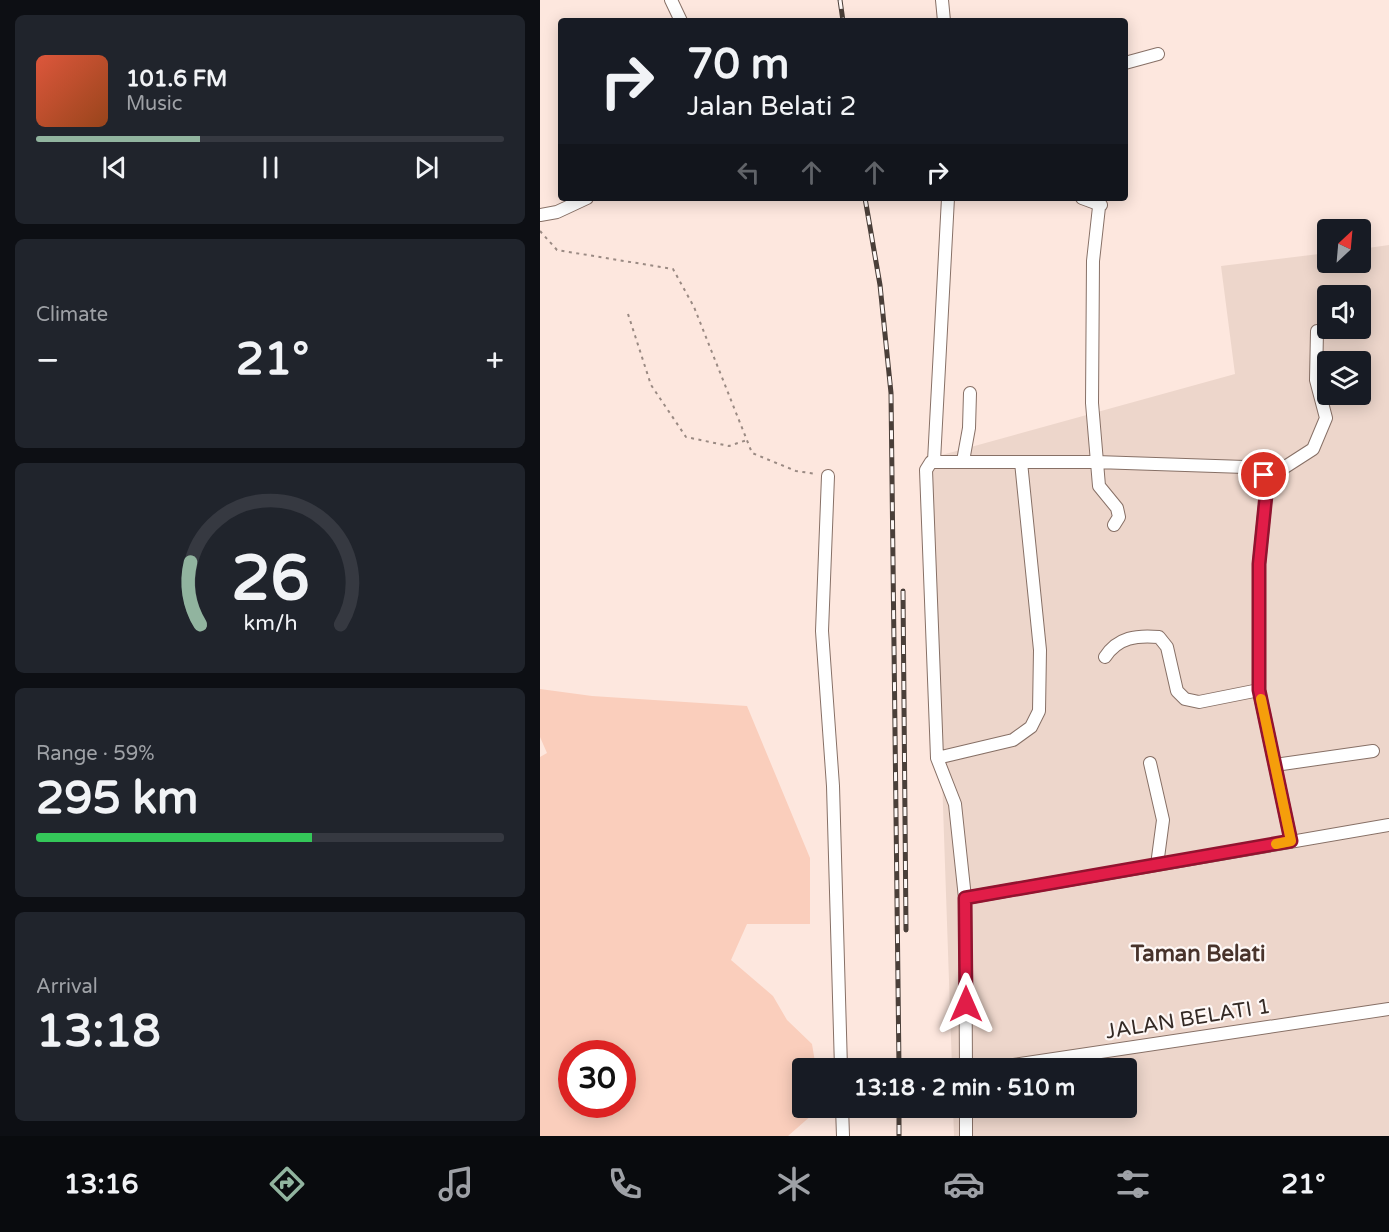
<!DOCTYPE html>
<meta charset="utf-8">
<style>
:root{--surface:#171b24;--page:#20242c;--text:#f1f3f6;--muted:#9ea1a6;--line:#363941;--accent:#91b49f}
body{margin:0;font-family:"Varela Round",sans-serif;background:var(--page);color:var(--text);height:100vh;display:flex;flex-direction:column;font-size:22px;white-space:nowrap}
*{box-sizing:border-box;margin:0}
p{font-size:20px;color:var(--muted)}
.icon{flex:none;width:33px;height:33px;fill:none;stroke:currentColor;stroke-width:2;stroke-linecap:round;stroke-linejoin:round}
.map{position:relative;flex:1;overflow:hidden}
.side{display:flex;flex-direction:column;gap:15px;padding:15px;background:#0d0f14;width:540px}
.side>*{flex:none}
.top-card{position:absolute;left:18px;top:18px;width:570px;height:183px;border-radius:6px;box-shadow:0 3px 15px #0003;background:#171b24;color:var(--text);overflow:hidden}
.needle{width:39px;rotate:26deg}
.buttons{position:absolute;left:777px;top:219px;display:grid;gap:12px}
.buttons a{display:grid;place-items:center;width:54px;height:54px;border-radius:6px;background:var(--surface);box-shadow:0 3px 15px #0003;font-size:30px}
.speed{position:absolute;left:18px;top:1040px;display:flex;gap:12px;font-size:30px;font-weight:700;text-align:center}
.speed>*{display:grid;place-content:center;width:78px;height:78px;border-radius:50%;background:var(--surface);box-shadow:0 3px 15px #0003;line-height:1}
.speed .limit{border:9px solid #d22;background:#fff;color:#111}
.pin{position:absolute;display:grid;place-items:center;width:51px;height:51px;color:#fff;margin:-26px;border:3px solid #fff;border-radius:50%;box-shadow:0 2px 6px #0007}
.me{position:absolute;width:66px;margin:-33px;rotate:0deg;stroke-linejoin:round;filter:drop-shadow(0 0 4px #0008)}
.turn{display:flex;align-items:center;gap:21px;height:126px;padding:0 30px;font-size:27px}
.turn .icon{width:78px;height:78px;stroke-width:2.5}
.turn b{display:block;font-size:42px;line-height:51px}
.lanes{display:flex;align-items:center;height:57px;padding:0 30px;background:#0003;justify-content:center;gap:30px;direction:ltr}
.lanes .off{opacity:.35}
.big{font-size:45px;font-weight:800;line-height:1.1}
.side .widget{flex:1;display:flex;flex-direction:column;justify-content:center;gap:9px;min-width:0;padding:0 21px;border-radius:9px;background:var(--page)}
.side .dial{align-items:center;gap:0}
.dial svg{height:156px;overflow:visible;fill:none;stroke:var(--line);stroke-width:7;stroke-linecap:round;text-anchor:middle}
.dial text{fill:var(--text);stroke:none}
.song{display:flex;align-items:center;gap:18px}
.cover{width:72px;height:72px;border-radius:9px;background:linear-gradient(135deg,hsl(10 70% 55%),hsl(20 70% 35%))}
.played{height:6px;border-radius:3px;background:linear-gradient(90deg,var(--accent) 35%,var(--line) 35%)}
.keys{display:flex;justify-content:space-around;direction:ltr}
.heat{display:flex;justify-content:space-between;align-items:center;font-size:33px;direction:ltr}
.charge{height:9px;border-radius:4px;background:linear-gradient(90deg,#34c759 59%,var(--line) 0)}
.trip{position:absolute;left:252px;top:1058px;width:345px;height:60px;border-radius:6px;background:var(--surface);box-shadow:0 3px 15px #0003;font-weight:800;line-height:60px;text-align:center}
.tabs{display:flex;height:96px;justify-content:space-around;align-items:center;background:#090b0e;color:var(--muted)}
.tabs .icon{width:42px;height:42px}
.tabs .on{color:var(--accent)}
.tabs b{font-size:27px;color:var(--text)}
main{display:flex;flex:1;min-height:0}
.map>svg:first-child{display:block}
.industrial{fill:#edd6cb;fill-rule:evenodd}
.green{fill:#facebc;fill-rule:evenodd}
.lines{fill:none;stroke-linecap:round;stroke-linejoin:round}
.minor-casing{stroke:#877066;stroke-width:14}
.path{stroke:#9a8a83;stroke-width:2;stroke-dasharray:3 4.5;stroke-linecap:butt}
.minor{stroke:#fff;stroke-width:12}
.rail-casing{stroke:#4a3f39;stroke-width:5}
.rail{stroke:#fef8f6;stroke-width:3;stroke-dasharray:9;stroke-linecap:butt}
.route-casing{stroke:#92132f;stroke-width:15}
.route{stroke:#e11d48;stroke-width:10}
.slow{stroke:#f59e0b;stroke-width:10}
.labels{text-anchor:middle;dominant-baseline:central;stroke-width:4.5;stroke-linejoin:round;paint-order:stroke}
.street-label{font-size:21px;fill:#342a25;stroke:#fef8f6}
.neighbourhood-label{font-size:22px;font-weight:bold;fill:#48332b;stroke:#fef8f6}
</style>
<main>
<section class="side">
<div class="widget">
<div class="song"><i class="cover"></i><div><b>101.6 FM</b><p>Music</p></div></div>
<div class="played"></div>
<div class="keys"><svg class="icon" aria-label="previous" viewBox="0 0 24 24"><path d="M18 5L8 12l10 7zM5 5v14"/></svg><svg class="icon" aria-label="pause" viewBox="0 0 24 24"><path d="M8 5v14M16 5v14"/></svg><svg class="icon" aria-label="next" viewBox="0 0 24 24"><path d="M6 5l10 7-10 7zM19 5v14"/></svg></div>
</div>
<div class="widget"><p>Climate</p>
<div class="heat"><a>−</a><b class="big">21°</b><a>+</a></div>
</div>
<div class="widget dial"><svg viewBox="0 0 100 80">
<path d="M14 69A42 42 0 1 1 86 69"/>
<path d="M14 69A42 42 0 0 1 9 37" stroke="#91b49f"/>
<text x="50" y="56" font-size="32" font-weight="700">26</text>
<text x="50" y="72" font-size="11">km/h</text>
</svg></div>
<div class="widget"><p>Range · 59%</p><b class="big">295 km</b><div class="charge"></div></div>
<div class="widget"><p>Arrival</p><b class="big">13:18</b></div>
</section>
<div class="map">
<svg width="849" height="1136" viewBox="0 0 849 1136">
<rect width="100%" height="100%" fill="#fde7de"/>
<path class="industrial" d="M849,245V1136H414L413,1107H586V1068H412L391,458L695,374L681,266L787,253L788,262H820L821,249ZM788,296H820V328H788ZM788,362H820V394H788Z"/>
<path class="green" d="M0,689L52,696L207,706L270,858V924H207L191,960L233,996L247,1020L272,1044L276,1068H262V1107H281L248,1136H0V757L7,753L0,737ZM32,1053H82V1104H32Z"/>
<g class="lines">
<g class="minor-casing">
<path id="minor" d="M131,0L141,21
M402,0L404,21
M585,63L618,54
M542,198L561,205
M560,198L553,261L552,403L559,486L577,508L579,517L574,525
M0,215L17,212L47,198
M394,461L408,198
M423,461L429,428L430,393
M724,475L745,467L773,449L786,418L776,380L777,331
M288,476L282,631L293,786L301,1068
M565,657C578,637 597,635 619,637L627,647L637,691L645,699L659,702L719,690
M397,758L473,740L491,727L499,711L500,650L481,462
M610,763L623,820L617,865
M735,765L833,751
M425,898L849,825
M426,1068L425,898L415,804L397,758L396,731L386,470L391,462H556L705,467L724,475L727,485L719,564V690L751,841
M453,1068L849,1009
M302,1107L303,1136
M426,1107V1136"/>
</g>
<path class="path" d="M0,231L17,250L133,269L154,307L212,453L256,471L277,474
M88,314L111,385L146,437L189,446L207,440"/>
<use href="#minor" class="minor"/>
<g class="rail-casing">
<path id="rail" d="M300,0L303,21
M325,198L340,285L351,393L359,1068
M363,591L366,930
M359,1107V1136"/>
</g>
<use href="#rail" class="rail"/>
</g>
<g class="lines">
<g class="route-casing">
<path id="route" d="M426,1004L425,898L751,841L719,690V564L727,485L724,475"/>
</g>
<use href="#route" class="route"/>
<path class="slow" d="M721,699L751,841L736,844"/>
</g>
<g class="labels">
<g class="street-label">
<text transform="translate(648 1019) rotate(-9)">JALAN BELATI 1</text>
</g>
<g class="neighbourhood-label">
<text x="658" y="954">Taman Belati</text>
</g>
</g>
</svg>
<div class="buttons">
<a><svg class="needle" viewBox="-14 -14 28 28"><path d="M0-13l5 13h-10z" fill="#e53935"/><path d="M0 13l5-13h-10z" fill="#9ea1a6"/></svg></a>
<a><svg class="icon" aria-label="sound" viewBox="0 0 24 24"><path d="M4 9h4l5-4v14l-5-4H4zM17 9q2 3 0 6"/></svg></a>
<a><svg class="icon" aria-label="layers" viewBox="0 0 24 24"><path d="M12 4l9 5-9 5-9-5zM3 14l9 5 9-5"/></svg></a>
</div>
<div class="speed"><div class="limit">30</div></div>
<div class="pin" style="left:724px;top:475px;background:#d93025"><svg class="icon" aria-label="arrive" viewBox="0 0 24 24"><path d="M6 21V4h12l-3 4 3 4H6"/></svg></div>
<svg class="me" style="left:426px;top:1004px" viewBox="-20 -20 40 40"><path d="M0-17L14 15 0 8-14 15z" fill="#e11d48" stroke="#fff" stroke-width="4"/></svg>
<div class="trip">13:18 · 2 min · 510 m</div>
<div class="top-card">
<div class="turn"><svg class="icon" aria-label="right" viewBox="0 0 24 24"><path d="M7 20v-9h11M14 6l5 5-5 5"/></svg><div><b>70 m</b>Jalan Belati 2</div></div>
<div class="lanes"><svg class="icon off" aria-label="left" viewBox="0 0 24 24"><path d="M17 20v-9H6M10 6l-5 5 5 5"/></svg><svg class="icon off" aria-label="ahead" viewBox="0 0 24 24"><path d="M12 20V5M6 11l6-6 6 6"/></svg><svg class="icon off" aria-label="ahead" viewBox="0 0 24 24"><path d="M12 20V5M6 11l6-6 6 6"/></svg><svg class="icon" aria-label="right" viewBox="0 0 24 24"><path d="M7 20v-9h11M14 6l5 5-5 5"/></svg></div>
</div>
</div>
</main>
<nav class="tabs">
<b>13:16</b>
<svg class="icon on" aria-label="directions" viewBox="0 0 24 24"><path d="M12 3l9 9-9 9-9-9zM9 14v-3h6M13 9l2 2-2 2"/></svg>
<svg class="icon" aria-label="music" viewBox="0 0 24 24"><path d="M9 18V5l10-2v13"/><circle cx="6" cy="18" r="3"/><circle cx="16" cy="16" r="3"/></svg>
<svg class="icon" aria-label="phone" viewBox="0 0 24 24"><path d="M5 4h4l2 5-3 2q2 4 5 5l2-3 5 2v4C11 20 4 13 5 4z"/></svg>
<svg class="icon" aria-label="climate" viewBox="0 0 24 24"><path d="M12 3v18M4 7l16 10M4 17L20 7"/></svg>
<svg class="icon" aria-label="car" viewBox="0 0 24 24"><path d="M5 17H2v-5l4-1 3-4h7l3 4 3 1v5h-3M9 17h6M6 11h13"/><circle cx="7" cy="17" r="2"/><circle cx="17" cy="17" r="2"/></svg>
<svg class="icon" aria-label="filters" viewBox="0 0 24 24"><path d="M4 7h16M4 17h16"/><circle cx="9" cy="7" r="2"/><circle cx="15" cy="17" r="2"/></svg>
<b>21°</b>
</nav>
